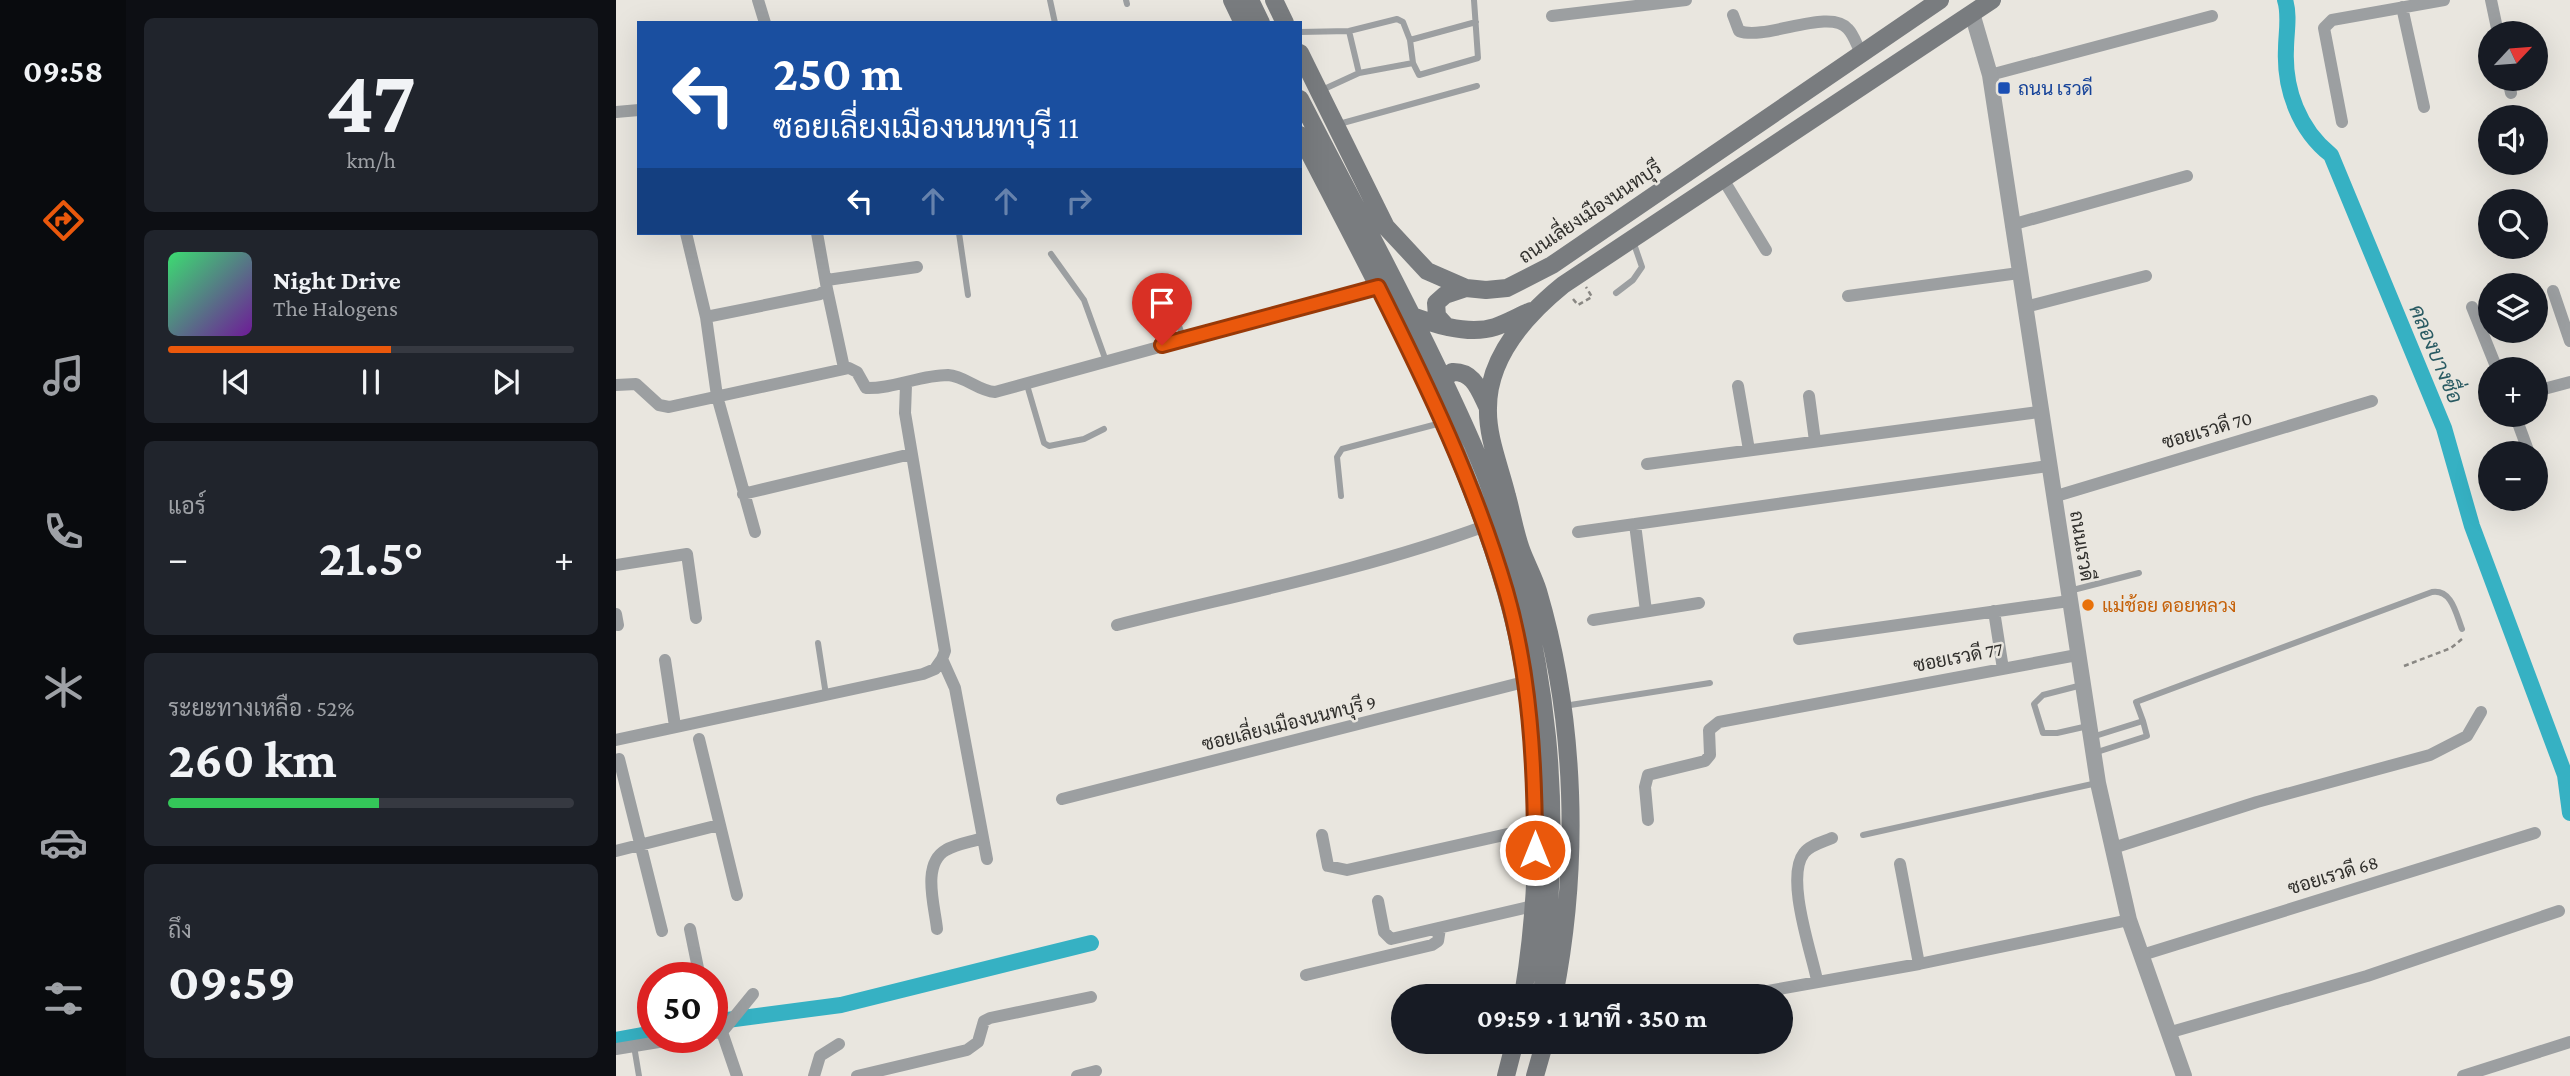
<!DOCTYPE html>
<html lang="th">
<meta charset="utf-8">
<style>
:root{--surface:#171b24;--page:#20242c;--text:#f1f3f6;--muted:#9ea1a6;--line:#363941;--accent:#ea580c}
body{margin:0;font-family:"Crimson Pro",Sarabun,serif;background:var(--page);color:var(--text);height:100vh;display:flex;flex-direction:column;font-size:26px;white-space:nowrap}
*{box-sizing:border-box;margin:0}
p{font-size:23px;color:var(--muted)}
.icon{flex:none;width:38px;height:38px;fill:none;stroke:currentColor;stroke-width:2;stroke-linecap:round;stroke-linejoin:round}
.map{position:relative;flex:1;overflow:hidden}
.side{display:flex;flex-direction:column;gap:18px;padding:18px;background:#0d0f14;width:490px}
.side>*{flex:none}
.hud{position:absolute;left:21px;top:21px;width:665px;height:214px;border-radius:0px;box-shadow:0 7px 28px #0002;background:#1a4fa0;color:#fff;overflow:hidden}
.needle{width:46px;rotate:64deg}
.controls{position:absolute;left:1862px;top:21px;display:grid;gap:14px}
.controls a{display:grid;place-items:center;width:70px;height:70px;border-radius:50%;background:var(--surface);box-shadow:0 7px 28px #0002;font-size:35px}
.speed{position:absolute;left:21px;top:962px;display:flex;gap:14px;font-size:35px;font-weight:700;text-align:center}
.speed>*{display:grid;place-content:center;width:91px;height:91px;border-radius:50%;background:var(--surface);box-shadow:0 7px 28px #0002;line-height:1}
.speed .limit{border:10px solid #d22;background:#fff;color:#111}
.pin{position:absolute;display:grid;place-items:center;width:60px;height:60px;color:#fff;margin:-72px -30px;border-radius:50% 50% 50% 0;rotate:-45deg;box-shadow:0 0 7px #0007}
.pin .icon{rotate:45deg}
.me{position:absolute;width:77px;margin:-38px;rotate:0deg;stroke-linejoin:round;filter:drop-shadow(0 0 5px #0008)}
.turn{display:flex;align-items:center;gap:24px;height:147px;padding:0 21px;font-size:32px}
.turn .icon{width:91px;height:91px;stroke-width:2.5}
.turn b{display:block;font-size:49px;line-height:60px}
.lanes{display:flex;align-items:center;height:66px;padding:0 21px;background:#0003;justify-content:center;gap:35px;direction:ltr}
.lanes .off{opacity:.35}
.big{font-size:52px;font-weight:700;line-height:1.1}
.side .card{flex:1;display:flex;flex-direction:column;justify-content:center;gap:10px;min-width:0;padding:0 24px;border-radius:10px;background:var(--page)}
.side .dial{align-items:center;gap:0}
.dial b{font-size:91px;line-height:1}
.song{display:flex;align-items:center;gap:21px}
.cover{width:84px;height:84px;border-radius:10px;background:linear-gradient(135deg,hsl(140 70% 55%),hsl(280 70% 35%))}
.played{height:7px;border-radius:4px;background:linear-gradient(90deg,var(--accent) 55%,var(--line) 55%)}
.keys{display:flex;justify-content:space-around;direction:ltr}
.heat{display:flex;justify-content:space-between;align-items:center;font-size:38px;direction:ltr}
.charge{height:10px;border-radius:5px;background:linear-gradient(90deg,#34c759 52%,var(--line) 0)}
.trip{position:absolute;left:775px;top:984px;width:402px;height:70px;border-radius:35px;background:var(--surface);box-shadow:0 7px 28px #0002;font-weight:700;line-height:70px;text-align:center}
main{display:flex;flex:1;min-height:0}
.tab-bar{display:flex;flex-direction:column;width:126px;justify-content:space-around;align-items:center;background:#090b0e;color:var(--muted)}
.tab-bar .icon{width:49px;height:49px}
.tab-bar .on{color:var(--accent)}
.tab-bar b{font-size:32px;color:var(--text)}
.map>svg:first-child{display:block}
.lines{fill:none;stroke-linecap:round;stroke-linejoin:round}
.canal{stroke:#36b1c3;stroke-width:16}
.path{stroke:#898783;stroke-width:2.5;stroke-dasharray:5 3.5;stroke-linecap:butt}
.service{stroke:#9c9fa1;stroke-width:6}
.minor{stroke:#9c9fa1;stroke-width:12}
.tertiary{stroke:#9c9fa1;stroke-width:16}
.secondary{stroke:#797c7f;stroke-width:18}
.route-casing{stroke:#983908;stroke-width:18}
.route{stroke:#ea580c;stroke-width:12}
.transit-dot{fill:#1a4fb4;stroke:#e9e6df;stroke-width:2.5}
.food-dot{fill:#e8710a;stroke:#e9e6df;stroke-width:2.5}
.labels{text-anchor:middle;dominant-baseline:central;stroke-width:5;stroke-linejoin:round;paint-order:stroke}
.transit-label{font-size:19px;fill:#164399;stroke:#e9e6df;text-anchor:start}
.street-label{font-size:19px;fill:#302f2c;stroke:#e9e6df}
.food-label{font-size:19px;fill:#c56008;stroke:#e9e6df;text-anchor:start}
.water-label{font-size:21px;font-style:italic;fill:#2a5b63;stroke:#e9e6df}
</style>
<main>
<nav class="tab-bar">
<b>09:58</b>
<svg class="icon on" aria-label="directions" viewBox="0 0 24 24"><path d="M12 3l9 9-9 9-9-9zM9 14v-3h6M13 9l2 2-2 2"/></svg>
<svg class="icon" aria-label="music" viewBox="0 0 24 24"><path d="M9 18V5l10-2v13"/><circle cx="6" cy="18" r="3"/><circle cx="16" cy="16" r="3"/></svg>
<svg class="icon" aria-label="phone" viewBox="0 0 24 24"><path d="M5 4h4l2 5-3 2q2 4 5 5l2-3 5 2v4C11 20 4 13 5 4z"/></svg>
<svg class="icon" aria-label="climate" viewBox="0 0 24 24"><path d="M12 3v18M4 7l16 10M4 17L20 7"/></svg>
<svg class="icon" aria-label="car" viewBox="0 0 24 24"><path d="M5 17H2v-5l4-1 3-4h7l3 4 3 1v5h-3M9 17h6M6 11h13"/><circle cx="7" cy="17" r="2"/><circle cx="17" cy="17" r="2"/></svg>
<svg class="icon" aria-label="filters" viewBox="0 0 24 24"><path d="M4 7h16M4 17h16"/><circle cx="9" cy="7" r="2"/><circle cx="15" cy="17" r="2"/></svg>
</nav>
<section class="side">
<div class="card dial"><b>47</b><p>km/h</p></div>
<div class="card">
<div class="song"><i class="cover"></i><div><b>Night Drive</b><p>The Halogens</p></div></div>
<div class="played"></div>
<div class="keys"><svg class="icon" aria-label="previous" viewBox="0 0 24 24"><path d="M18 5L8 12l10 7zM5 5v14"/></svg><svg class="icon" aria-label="pause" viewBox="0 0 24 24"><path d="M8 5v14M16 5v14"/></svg><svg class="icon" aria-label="next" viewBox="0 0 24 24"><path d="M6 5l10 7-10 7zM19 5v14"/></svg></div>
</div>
<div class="card"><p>แอร์</p>
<div class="heat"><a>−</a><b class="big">21.5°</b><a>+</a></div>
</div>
<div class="card"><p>ระยะทางเหลือ · 52%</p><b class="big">260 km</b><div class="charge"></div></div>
<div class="card"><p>ถึง</p><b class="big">09:59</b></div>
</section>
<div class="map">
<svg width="1954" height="1076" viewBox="0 0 1954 1076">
<rect width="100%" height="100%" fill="#e9e6df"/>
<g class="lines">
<path class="canal" d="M1669,0C1674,15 1670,34 1670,49C1668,89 1683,130 1715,155L1828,428L1856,526L1949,775L1954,813
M96,1022L225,1005L475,943
M0,1040L37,1033"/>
<path class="path" d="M957,299L962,305L976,297L970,287
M1788,666L1835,648L1846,639"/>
<path class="service" d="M434,0L439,23
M510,0L511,4
M733,31L743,73
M684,32L733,31L781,19L787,22L794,40
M797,63L803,75L862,58L858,0
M706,90L743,73L797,63L794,40L860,22
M723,124L861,86
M343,233L352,295
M435,254L468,300L490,361
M1000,293L1017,280L1026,267L1017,241
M537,312L546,308L558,313L568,339
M411,385L428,443L433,446L468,439L488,429
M725,496L721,457L726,449L825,423
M1453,591L1523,573
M202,643L210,695
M1466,685L1427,695L1418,704L1427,733H1441L1472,726
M948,706L1094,683
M1476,737L1527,721L1520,702L1816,592C1836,589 1840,614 1846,629
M1478,753L1531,736L1527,721
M1247,835L1481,783
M18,1046L23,1076"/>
<path class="minor" d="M142,0L149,23
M1875,0L1882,33
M1786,7L1808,107
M1117,15L1123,31C1150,41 1214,7 1232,29C1238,35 1241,46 1245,53
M936,16L1070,0
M1374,75L1596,16
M1892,79L1895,93
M0,112L23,110
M1726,122L1708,28L1716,20L1828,0
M1107,179L1150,250
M1395,225L1571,176
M70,233L90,317L101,396L139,532
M211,280L301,267
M211,289L228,368
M1937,291L1954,341
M1232,296L1403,273
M1409,307L1530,276
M1856,307L1881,369
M90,317L204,294L211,289L201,233
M0,385L20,384L43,405L53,407L233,368L241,372L250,388C278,389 304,375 332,375C349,376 362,391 379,392L762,287
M290,385L289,413L329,651L326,659L339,688L371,859
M1122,386L1133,450
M1920,391L1954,382
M1193,396L1199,441
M1899,415L1913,453
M1031,464L1423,412
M1920,472L1922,479
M127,494L295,454
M1437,497L1756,401
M1019,524L1030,611
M962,532L1432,466
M0,565L71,554L80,618
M1378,611L1387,669
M0,614L2,625
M977,620L1083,603
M501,625C624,594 749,570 869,526
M1183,639L1453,601
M49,660L59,726
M83,739L121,895
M0,740L307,674L319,669L326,659
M3,759L46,931
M446,799L908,682
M1032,820L1029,787L1032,775L1089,761L1094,755L1093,730L1103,722L1461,655
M706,835L712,866L731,870L919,828
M1497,848L1641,802L1814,755L1851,736L1865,712
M0,851L103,825
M1284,864L1303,964
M762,901L768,932L775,939L917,906
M74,929L84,978
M321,929C319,907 305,864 330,850C340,844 355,842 367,838
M1526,955L1919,833
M690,975L816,945L822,941L824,928
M1201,980C1195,951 1169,877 1188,853C1194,845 1207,842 1216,838
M1124,996L1303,964L1513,920
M106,1032L121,1076
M1555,1032L1751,976L1943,911
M96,1033L106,1032L137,994
M0,1049L67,1038
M198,1076L204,1056L223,1044
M241,1076L351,1050L362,1042L368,1021L374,1018L475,997
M461,1076L480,1071
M1847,1076L1954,1042"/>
<path class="tertiary" d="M1356,13L1374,75L1482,783L1513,920L1568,1076"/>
<path class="secondary" d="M616,0L627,23
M634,0L645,23
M658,0L669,23
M684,53L770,227L811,271L850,288L870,290L891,288L936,265L1324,0
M684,99C742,212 806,329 857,445C896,535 921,639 931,737C940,826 934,908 926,996
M684,135C760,283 844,431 890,592C926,716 928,869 907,996
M788,313C814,323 851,336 879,327C891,323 903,316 915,311
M831,327L821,316L820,303L829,295L850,288
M826,393L828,379L836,372C858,371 863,390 872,408
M938,996C964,864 960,720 922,591C918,578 911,565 906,552C899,534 896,514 891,496C884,467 871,437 872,408C872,357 910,315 947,285L1376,0
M890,1076L899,1041
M919,1076L929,1041"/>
</g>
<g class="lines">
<g class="route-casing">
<path id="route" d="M546,345L762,287C811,385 859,485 890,591C914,674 919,765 919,850"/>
</g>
<use href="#route" class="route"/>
</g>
<rect class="transit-dot" x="1381" y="81" width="14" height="14" rx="3.5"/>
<circle class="food-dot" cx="1472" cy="605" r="7"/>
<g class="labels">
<g class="transit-label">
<text x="1402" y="88">ถนน เรวดี</text>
</g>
<g class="street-label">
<text transform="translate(974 212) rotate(-34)">ถนนเลี่ยงเมืองนนทบุรี</text>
<text transform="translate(1591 430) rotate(-16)">ซอยเรวดี 70</text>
<text transform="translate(1466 546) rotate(81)">ถนนเรวดี</text>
<text transform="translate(1342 657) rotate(-11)">ซอยเรวดี 77</text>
<text transform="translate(673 723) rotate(-14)">ซอยเลี่ยงเมืองนนทบุรี 9</text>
<text transform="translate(1717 875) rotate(-17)">ซอยเรวดี 68</text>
</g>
<g class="food-label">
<text x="1486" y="605">แม่ช้อย ดอยหลวง</text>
</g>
<g class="water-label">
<text transform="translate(1820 354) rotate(67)">คลองบางซื่อ</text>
</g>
</g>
</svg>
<div class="controls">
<a><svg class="needle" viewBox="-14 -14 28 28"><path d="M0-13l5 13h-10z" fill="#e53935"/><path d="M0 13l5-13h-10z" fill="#9ea1a6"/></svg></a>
<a><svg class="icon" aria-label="sound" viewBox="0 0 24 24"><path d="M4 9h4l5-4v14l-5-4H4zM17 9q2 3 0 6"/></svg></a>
<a><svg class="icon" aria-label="search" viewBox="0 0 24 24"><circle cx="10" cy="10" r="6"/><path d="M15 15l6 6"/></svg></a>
<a><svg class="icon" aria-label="layers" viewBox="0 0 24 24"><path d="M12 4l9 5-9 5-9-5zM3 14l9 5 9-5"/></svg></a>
<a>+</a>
<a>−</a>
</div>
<div class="speed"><div class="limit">50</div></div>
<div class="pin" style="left:546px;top:345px;background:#d93025"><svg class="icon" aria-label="arrive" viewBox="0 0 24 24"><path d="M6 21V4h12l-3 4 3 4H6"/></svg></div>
<svg class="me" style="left:919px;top:850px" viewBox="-20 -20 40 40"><circle r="17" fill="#ea580c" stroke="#fff" stroke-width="3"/><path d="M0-11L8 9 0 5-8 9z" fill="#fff"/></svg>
<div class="trip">09:59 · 1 นาที · 350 m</div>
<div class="hud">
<div class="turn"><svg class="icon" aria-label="left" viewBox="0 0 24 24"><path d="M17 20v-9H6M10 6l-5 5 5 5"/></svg><div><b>250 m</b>ซอยเลี่ยงเมืองนนทบุรี 11</div></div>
<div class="lanes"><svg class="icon" aria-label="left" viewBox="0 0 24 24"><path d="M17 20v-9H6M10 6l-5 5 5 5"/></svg><svg class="icon off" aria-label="ahead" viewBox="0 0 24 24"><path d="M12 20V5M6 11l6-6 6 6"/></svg><svg class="icon off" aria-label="ahead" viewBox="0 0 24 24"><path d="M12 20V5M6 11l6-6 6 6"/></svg><svg class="icon off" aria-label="right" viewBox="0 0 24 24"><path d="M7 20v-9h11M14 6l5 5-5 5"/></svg></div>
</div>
</div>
</main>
